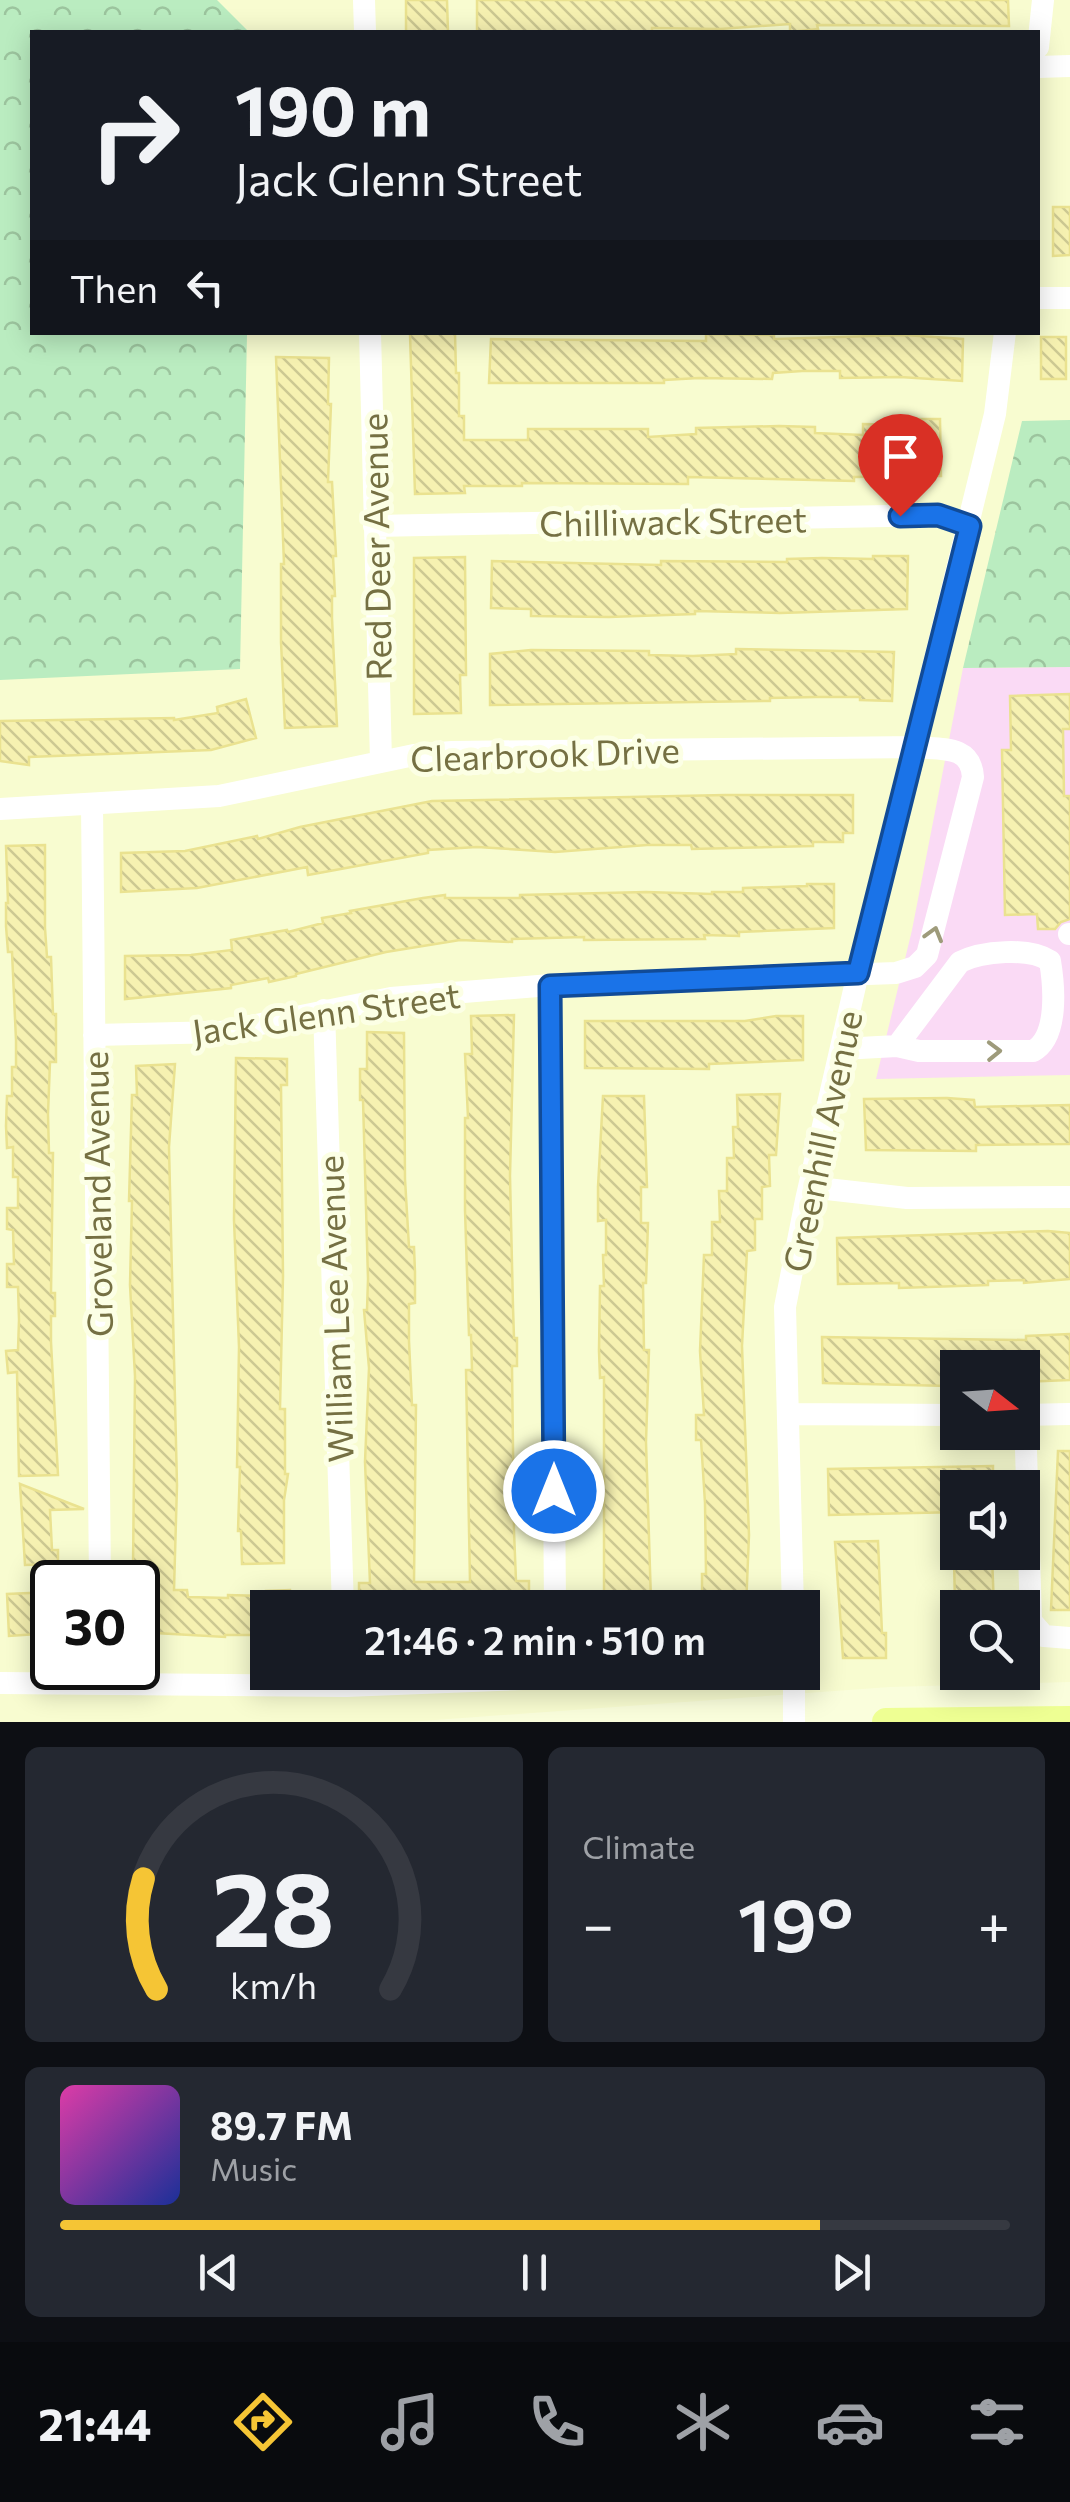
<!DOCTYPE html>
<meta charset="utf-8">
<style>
:root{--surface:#171b24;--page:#242831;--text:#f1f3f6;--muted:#9ea1a6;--line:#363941;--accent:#f5c535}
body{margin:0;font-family:Commissioner,sans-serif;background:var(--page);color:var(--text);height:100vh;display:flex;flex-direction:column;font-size:38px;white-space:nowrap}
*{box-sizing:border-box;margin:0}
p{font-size:32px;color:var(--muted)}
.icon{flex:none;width:55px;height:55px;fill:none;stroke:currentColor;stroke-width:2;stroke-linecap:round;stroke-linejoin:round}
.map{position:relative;height:1722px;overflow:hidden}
.sheet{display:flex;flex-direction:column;gap:25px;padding:25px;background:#0d0f14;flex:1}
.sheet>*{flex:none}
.top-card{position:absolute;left:30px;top:30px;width:1010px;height:305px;border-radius:0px;box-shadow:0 5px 25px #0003;background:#171b24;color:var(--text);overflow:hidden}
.needle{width:65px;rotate:107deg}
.tools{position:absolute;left:940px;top:1350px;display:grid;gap:20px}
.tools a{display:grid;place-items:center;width:100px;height:100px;border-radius:0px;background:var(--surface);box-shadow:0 5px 25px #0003;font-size:50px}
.speed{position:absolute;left:30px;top:1560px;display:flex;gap:20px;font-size:50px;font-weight:700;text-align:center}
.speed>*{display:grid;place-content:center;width:130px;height:130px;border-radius:50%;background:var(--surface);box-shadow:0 5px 25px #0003;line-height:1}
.speed .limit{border:5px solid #111;border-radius:15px;background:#fff;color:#111}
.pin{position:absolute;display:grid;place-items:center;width:85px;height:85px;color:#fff;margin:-102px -42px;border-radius:50% 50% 50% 0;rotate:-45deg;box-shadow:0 0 10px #0007}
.pin .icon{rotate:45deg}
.me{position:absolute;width:110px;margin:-55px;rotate:0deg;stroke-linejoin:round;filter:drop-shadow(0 0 8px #0008)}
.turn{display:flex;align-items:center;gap:35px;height:210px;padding:0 40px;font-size:45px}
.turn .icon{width:130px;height:130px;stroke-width:2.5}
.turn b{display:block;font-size:70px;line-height:85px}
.then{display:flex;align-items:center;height:95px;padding:0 40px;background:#0003;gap:20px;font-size:38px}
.big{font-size:75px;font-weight:600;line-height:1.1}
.sheet .tile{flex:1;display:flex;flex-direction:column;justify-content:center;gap:15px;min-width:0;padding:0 35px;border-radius:15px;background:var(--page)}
.sheet .dial{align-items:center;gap:0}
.dial svg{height:260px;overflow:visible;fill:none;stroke:var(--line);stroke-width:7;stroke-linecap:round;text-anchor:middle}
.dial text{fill:var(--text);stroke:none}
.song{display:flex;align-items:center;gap:30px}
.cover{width:120px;height:120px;border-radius:15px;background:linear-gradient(135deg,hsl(320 70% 55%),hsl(230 70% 35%))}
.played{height:10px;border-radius:5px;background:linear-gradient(90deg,var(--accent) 80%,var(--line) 80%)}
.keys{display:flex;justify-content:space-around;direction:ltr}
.heat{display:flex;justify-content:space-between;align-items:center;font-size:55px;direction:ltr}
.sheet .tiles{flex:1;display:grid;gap:25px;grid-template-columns:1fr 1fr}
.tile:last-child{grid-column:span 2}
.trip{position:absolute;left:250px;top:1590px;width:570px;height:100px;border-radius:0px;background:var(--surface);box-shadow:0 5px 25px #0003;font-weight:600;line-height:100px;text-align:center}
.tabs{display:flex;height:160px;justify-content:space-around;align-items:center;background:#090b0e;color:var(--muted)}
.tabs .icon{width:70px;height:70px}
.tabs .active{color:var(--accent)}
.tabs b{font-size:45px;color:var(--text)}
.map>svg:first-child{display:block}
.residential{fill:#f8fcd0;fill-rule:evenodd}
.education{fill:#fadaf5}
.forest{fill:url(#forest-crowns)}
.building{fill:url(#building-back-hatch);stroke:#eae290;stroke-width:2.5}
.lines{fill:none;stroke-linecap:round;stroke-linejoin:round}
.minor{stroke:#fff;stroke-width:22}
.major{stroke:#eeff93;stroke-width:28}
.oneway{stroke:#9e9b7b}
.route-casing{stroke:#114b97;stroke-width:25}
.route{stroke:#1a73e8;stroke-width:18}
.labels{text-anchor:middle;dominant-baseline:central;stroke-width:10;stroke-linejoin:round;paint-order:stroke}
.street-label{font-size:35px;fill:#757043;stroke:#fcffe5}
</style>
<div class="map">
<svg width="1070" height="1722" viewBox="0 0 1070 1722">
<defs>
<pattern id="forest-crowns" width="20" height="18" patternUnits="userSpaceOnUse" patternTransform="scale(2.5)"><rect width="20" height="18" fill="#baecc0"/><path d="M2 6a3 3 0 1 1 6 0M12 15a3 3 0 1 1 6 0" fill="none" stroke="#9cc49e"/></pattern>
<pattern id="building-back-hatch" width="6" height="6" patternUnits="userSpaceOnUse" patternTransform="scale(2.5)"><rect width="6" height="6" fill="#f6f1b1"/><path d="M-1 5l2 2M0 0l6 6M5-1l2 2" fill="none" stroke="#ccc892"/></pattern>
</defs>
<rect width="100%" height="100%" fill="#fafedc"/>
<path class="residential" d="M0,0H1070V1682L890,1687L408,1722H0ZM32,32H1038V332H32ZM958,1368H1022V1432H958ZM958,1488H1022V1552H958ZM52,1582H138V1668H52ZM268,1608H802V1672H268ZM958,1608H1022V1672H958Z"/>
<path class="education" d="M1070,667V1075L876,1079L912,930L963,668Z"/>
<path class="forest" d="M0,0H217L249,32H32V332L340,333L247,335L240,669L0,680Z
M1070,420V667L963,668L1022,421Z"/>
<path class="building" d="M406,0H447L448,32H406Z
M477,0H1008L1009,26L817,25L818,29L790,32V24L720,29L652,28V32H482L477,31Z
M1053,207H1070V255L1053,256Z
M455,333L456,373H459V416H464V440H528V429H648V437L696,434V428L779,426L815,427V433L863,435V424L906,425V419H940L941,476L854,477V481L688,477V484L522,483V486H464L465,493L415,494L410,334Z
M706,334L774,335V339L905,335L963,339L962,381L900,377L840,378V371H802L773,373L772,379L699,378L664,380V383H489L491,339L706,341Z
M1041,337H1066V379H1041Z
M276,357L329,358L328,404H331L328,482H332L336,556H333L335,596H332V618L337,726L285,728L281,642V564H284Z
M873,556H908L907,609L780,613L695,611V614L609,617L531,616V609L491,608L492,561L661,565V561L787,562V559L822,558L873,559Z
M465,557L466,675H460L461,713L414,714V558Z
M736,649L894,652L892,701L860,700V697H816L770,698V701L490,705V654L531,650L649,651V655L693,656L736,654Z
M1070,694V729H1063L1064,796H1070V919L1061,922L1055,929H1038L1037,914L1005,915L1002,750H1011L1010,696Z
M246,699L256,738L211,750L29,757V765L0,761V721L174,718V720L218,713L217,707Z
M726,795H853V833H843V842H813V846L692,849L691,845H647L555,852L477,847L428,850V853L308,875L307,867L197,888L121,892V853L185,851L257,836L258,839L300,827L432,801Z
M45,845V928L47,957H51L53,1014H56V1062H50L48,1114L49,1153H53L51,1293H55V1316H51V1342L58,1475L19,1476L17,1372L8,1373L6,1351L18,1350L19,1320L18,1287H7V1264H14L13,1230L7,1229V1208H18V1177H13V1147L7,1148L6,1126L7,1096H12V1067H16V1040L12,952H8L6,926V903H8L6,846Z
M807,884H834V928L739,932V936L704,935L705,939L584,940V937L512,939V942L460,940L386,952L296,974V976L269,982L268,978L231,985V988L125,999V956L191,955L232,950L231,940L287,930L288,932L323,923L322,918L351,913L350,911L423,898L445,895V898H520V895L646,892L712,894V892H743V888L807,886Z
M514,1015L510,1176L513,1307L514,1338H517V1366H512L514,1531L516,1581H529V1608H359V1583H370L365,1462L369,1368L364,1310H367L368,1279L363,1100H360V1069H367V1032L404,1033L405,1179L409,1247H414L415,1272V1303L409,1304V1341L412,1405H416L414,1582H470L466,1370H472L471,1335H469L465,1210V1118H468L465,1054H472L471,1016Z
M776,1016H803V1060L709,1064V1069L585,1068V1021H745Z
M236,1058L287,1059V1085H281L283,1276L280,1409H285V1474H288L284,1500V1563L242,1564L241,1531H238L240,1467H237L239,1347L234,1220Z
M175,1064L169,1147L177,1485L174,1590H187L188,1597L228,1598V1595L266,1596V1591L290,1590L291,1608H268V1633L259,1635H225V1637L138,1632V1567H133L135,1376L130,1285L132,1201H129L132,1095H137L136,1066Z
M780,1094L776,1155H769L770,1186L762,1187V1219H755V1250L747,1251L742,1346L749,1535L746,1608H702V1574H706L705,1503L701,1440H696V1415H704L700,1351L704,1255H712V1222H720L719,1191H727V1158H734L733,1127H738L737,1095Z
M603,1096H644L647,1187H641V1223H648L646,1283H643L644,1350H649L646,1442L651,1601H644V1608H604V1377L600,1378L599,1351L600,1286H604L603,1255H606V1220L598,1221V1187Z
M947,1098L974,1100L975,1107L1070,1105V1144L976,1145V1151L866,1150L864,1099Z
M1048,1231L1070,1233V1279L1024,1283V1280L988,1281V1285L899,1288V1283L838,1284L837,1238Z
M1070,1334V1380L1022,1382V1368H958V1385L950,1386L823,1383L822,1337L1026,1340V1336Z
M1058,1451H1070V1610H1051Z
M993,1466V1488H958V1512L829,1515L828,1469Z
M20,1484L84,1509L50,1510L52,1550H58V1564L25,1565Z
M878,1541L882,1633H886V1658H843L835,1542Z
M992,1556L994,1608H955L954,1557Z
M52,1592V1633L9,1636L7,1594Z"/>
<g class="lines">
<path class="minor" d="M364,0L365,32
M1038,47L1043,0
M1038,67L1070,66
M1038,298H1070
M370,332L381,761
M374,526L938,515L970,526
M92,805L100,1582
M0,809L219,796L414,755L452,752L914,747C940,750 971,744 973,777L927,955L915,967L896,973L550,985L391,998L221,1032L94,1035
M1069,934H1070
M550,985L555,1608
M324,1010L343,1608
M841,1049L897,1046L919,1051H1033C1059,1037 1054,985 1050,961C1029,947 982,951 960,962L897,1046
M809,1187L907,1198L1070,1197
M789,1414L958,1415
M1022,1415L1070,1414
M1025,1415L1031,1621L1044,1636L1070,1638
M793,1608L785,1307L806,1200L858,973L995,414L1005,332
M794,1672V1722
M0,1683L346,1686L523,1679L539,1672"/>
<path class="major" d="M886,1722L1070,1720"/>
</g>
<defs><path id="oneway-chevron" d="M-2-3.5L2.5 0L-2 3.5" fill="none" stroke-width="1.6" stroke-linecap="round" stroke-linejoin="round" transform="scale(2.5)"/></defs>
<g class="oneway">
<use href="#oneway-chevron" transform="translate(934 934) rotate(-74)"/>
<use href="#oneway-chevron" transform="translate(994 1051) rotate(-1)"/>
</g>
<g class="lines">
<g class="route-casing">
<path id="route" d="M554,1491L550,986L858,973L970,526L938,515L900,516"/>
</g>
<use href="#route" class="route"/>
</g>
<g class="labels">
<g class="street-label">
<text transform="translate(673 520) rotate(-1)">Chilliwack Street</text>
<text transform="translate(375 547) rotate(-91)">Red Deer Avenue</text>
<text transform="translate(545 753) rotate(-2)">Clearbrook Drive</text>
<text transform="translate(326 1012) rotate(-8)">Jack Glenn Street</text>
<text transform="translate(821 1141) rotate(-78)">Greenhill Avenue</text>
<text transform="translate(96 1194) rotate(-91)">Groveland Avenue</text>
<text transform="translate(334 1309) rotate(-92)">William Lee Avenue</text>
</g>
</g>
</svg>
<div class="tools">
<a><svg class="needle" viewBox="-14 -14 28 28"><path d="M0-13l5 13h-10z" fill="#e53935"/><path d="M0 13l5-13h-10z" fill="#9ea1a6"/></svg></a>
<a><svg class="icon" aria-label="sound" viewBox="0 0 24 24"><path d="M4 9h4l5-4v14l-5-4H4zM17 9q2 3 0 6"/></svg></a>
<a><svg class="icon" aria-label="search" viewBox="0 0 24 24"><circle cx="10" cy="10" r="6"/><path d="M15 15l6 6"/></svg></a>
</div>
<div class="speed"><div class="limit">30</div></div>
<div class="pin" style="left:900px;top:516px;background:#d93025"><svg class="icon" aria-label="arrive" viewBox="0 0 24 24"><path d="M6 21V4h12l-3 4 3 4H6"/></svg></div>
<svg class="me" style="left:554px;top:1491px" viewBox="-20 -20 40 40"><circle r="17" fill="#1a73e8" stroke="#fff" stroke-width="3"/><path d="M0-11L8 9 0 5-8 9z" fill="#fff"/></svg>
<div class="trip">21:46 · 2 min · 510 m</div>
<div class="top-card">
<div class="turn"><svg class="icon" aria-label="right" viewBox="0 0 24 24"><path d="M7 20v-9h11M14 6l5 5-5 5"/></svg><div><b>190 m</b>Jack Glenn Street</div></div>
<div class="then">Then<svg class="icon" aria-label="left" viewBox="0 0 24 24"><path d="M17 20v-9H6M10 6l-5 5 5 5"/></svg></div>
</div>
</div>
<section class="sheet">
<div class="tiles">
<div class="tile dial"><svg viewBox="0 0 100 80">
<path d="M14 69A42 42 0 1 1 86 69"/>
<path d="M14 69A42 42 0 0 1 10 35" stroke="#f5c535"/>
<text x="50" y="56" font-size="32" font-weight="700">28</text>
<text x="50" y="72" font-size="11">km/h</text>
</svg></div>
<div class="tile"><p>Climate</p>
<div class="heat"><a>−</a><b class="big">19°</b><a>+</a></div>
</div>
<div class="tile">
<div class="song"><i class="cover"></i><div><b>89.7 FM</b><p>Music</p></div></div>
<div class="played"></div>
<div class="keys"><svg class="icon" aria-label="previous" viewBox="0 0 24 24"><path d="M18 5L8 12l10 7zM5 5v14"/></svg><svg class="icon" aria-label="pause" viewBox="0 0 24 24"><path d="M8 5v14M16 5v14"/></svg><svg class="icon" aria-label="next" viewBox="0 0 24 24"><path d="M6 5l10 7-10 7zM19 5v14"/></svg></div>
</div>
</div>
</section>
<nav class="tabs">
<b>21:44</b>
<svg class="icon active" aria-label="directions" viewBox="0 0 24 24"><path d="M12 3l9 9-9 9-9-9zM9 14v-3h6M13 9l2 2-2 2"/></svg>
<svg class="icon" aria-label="music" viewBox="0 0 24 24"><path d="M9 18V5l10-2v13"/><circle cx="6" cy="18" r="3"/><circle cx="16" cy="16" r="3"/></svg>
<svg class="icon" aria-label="phone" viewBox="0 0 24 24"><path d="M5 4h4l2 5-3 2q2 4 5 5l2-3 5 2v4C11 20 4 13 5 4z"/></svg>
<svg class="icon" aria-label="climate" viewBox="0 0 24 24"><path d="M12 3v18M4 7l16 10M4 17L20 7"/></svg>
<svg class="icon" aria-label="car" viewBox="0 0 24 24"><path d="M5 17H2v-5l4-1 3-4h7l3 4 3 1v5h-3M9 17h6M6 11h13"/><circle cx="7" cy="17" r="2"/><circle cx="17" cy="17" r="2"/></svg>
<svg class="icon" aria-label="filters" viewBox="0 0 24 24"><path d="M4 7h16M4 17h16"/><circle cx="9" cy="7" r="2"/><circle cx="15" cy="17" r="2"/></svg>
</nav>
